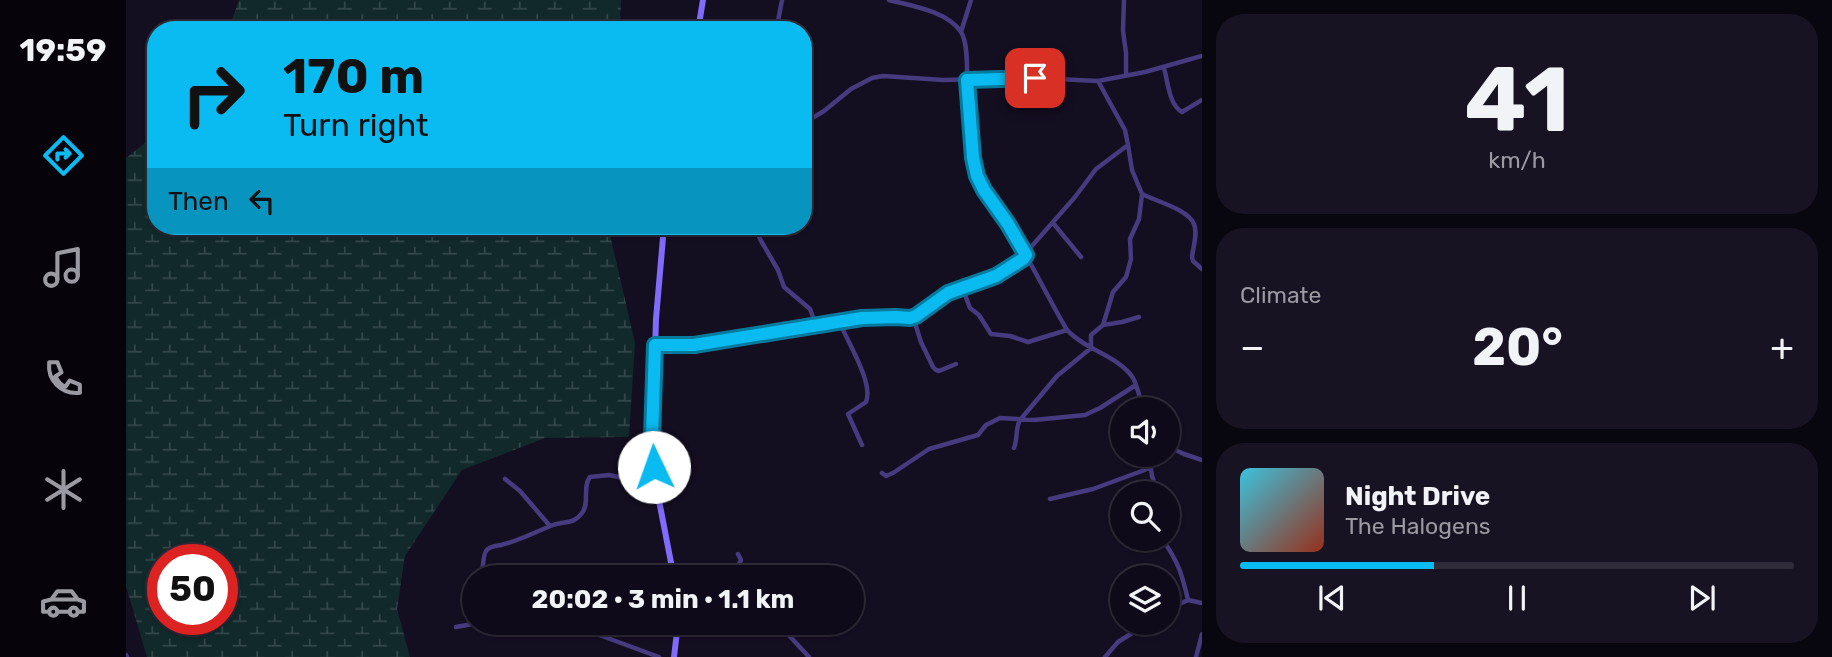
<!DOCTYPE html>
<meta charset="utf-8">
<style>
:root{--surface:#0f0a19;--page:#181322;--text:#f1f3f6;--muted:#9b9aa2;--line:#2f2b38;--accent:#09bbf1}
body{margin:0;font-family:Rubik,sans-serif;background:var(--page);color:var(--text);height:100vh;display:flex;flex-direction:column;font-size:26px;white-space:nowrap}
*{box-sizing:border-box;margin:0}
p{font-size:23px;color:var(--muted)}
.icon{flex:none;width:38px;height:38px;fill:none;stroke:currentColor;stroke-width:2;stroke-linecap:round;stroke-linejoin:round}
.map{position:relative;flex:1;overflow:hidden}
.panel{display:flex;flex-direction:column;gap:14px;padding:14px;background:#08060e;width:630px}
.panel>*{flex:none}
.hud{position:absolute;left:21px;top:21px;width:665px;height:214px;border-radius:28px;box-shadow:0 2px 5px #0004,0 0 0 2px var(--line);background:#09bbf1;color:#111;overflow:hidden}
.controls{position:absolute;left:984px;top:397px;display:grid;gap:14px}
.controls a{display:grid;place-items:center;width:70px;height:70px;border-radius:50%;background:var(--surface);box-shadow:0 2px 5px #0004,0 0 0 2px var(--line);font-size:35px}
.speed{position:absolute;left:21px;top:544px;display:flex;gap:14px;font-size:35px;font-weight:700;text-align:center}
.speed>*{display:grid;place-content:center;width:91px;height:91px;border-radius:50%;background:var(--surface);box-shadow:0 2px 5px #0004,0 0 0 2px var(--line);line-height:1}
.speed .limit{border:10px solid #d22;background:#fff;color:#111}
.pin{position:absolute;display:grid;place-items:center;width:60px;height:60px;color:#fff;margin:-30px;border-radius:14px;box-shadow:0 4px 10px #0006}
.me{position:absolute;width:77px;margin:-38px;rotate:357deg;stroke-linejoin:round;filter:drop-shadow(0 0 5px #0008)}
.turn{display:flex;align-items:center;gap:24px;height:147px;padding:0 21px;font-size:32px}
.turn .icon{width:91px;height:91px;stroke-width:2.5}
.turn b{display:block;font-size:49px;line-height:60px}
.then{display:flex;align-items:center;height:66px;padding:0 21px;background:#0003;gap:14px;font-size:26px}
.big{font-size:52px;font-weight:700;line-height:1.1}
.panel .tile{flex:1;display:flex;flex-direction:column;justify-content:center;gap:10px;min-width:0;padding:0 24px;border-radius:28px;background:var(--page)}
.panel .dial{align-items:center;gap:0}
.dial b{font-size:91px;line-height:1}
.song{display:flex;align-items:center;gap:21px}
.cover{width:84px;height:84px;border-radius:10px;background:linear-gradient(135deg,hsl(190 70% 55%),hsl(10 70% 35%))}
.played{height:7px;border-radius:4px;background:linear-gradient(90deg,var(--accent) 35%,var(--line) 35%)}
.keys{display:flex;justify-content:space-around;direction:ltr}
.heat{display:flex;justify-content:space-between;align-items:center;font-size:38px;direction:ltr}
.trip{position:absolute;left:336px;top:565px;width:402px;height:70px;border-radius:35px;background:var(--surface);box-shadow:0 2px 5px #0004,0 0 0 2px var(--line);font-weight:700;line-height:70px;text-align:center}
main{display:flex;flex:1;min-height:0}
.dock{display:flex;flex-direction:column;width:126px;justify-content:space-around;align-items:center;background:#06040a;color:var(--muted)}
.dock .icon{width:49px;height:49px}
.dock .on{color:var(--accent)}
.dock b{font-size:32px;color:var(--text)}
.map>svg:first-child{display:block}
.wetland{fill:url(#wetland-marsh);fill-rule:evenodd}
.lines{fill:none;stroke-linecap:round;stroke-linejoin:round}
.street{stroke:#463b7f;stroke-width:4.5}
.secondary{stroke:#816bfa;stroke-width:6}
.route-casing{stroke:#067a9d;stroke-width:18}
.route{stroke:#09bbf1;stroke-width:12}
</style>
<main>
<nav class="dock">
<b>19:59</b>
<svg class="icon on" aria-label="directions" viewBox="0 0 24 24"><path d="M12 3l9 9-9 9-9-9zM9 14v-3h6M13 9l2 2-2 2"/></svg>
<svg class="icon" aria-label="music" viewBox="0 0 24 24"><path d="M9 18V5l10-2v13"/><circle cx="6" cy="18" r="3"/><circle cx="16" cy="16" r="3"/></svg>
<svg class="icon" aria-label="phone" viewBox="0 0 24 24"><path d="M5 4h4l2 5-3 2q2 4 5 5l2-3 5 2v4C11 20 4 13 5 4z"/></svg>
<svg class="icon" aria-label="climate" viewBox="0 0 24 24"><path d="M12 3v18M4 7l16 10M4 17L20 7"/></svg>
<svg class="icon" aria-label="car" viewBox="0 0 24 24"><path d="M5 17H2v-5l4-1 3-4h7l3 4 3 1v5h-3M9 17h6M6 11h13"/><circle cx="7" cy="17" r="2"/><circle cx="17" cy="17" r="2"/></svg>
</nav>
<div class="map">
<svg width="1076" height="657" viewBox="0 0 1076 657">
<defs>
<pattern id="wetland-marsh" width="20" height="14" patternUnits="userSpaceOnUse" patternTransform="scale(1.75)"><rect width="20" height="14" fill="#11292b"/><path d="M1 5h8M5 5V1M11 12h8M15 12V8" fill="none" stroke="#33474b"/></pattern>
</defs>
<rect width="100%" height="100%" fill="#140e21"/>
<path class="wetland" d="M113,0H495L494,30H102Z
M30,134V226H482L509,343L503,437L419,438L336,470L279,556L271,609L284,657H21L0,586V158ZM37,560H96V620H37Z"/>
<g class="lines">
<path class="street" d="M763,0C786,6 821,11 835,32C842,43 841,68 841,80C841,104 843,155 852,176C859,195 873,209 883,226C904,260 921,296 941,330C959,350 993,356 1007,378C1012,387 1014,399 1017,410
M998,0L997,31L1000,53V75
M574,22L619,27H648L652,21L656,0
M835,32L845,0
M1038,68C1042,82 1043,105 1056,112L1076,100
M677,117H688L698,111L725,89L746,78L757,76L817,80L909,78L972,81L1019,72L1076,56
M1002,145L1006,170L1016,194C1029,201 1062,209 1068,224C1072,233 1067,248 1066,257L1067,261L1076,269
M927,223L955,257
M629,226L634,239L652,270L658,287L684,309L690,325
M836,287L844,308L853,315L865,334L884,336L902,342L941,330
M787,317L795,342L807,367L810,370L813,371L830,364
M713,321C721,341 748,383 740,402L722,414L736,445
M977,325L996,322L1013,317
M529,345H568L736,318L787,317L822,293L870,276L892,263L897,259L905,247L949,197L970,169L1002,145L999,130L972,81
M1041,446L1058,454L1076,460
M888,448C892,438 889,429 894,420L931,376L965,348V335L977,325L987,292L1000,277L1005,259L1004,239L1013,219L1016,194
M1023,455L1026,476L1032,494
M756,473L760,476L767,473L803,449L852,435L860,425L874,418L908,420L959,415L974,408L1010,385
M379,479L394,491L424,526
M924,499L967,489L1024,468
M1036,539C1052,561 1056,574 1062,600
M452,575L461,578
M355,578C357,572 357,554 360,551C363,546 370,546 375,545C393,541 409,532 427,525C438,521 447,525 456,513C464,503 456,487 464,477L483,475L530,485
M593,578L613,564L615,560L612,554
M1041,610L1062,600L1076,603
M441,623L533,657
M643,623L658,630L683,657
M330,627L352,623
M0,655L1,657
M979,657L992,642L1022,623
M1070,657L1076,634"/>
<path class="secondary" d="M572,30L577,0
M538,226L530,319L526,448L530,485L548,578
M548,657L552,623"/>
</g>
<g class="lines">
<g class="route-casing">
<path id="route" d="M528,467L526,437L529,345H568L736,318L770,317L784,318L790,316L822,293L870,276L897,259L900,255L882,224L858,190L851,176L847,158L841,80L909,78"/>
</g>
<use href="#route" class="route"/>
</g>
</svg>
<div class="controls">
<a><svg class="icon" aria-label="sound" viewBox="0 0 24 24"><path d="M4 9h4l5-4v14l-5-4H4zM17 9q2 3 0 6"/></svg></a>
<a><svg class="icon" aria-label="search" viewBox="0 0 24 24"><circle cx="10" cy="10" r="6"/><path d="M15 15l6 6"/></svg></a>
<a><svg class="icon" aria-label="layers" viewBox="0 0 24 24"><path d="M12 4l9 5-9 5-9-5zM3 14l9 5 9-5"/></svg></a>
</div>
<div class="speed"><div class="limit">50</div></div>
<div class="pin" style="left:909px;top:78px;background:#d93025"><svg class="icon" aria-label="arrive" viewBox="0 0 24 24"><path d="M6 21V4h12l-3 4 3 4H6"/></svg></div>
<svg class="me" style="left:528px;top:467px" viewBox="-20 -20 40 40"><circle r="19" fill="#fff"/><path d="M0-13L10 11 0 6-10 11z" fill="#09bbf1"/></svg>
<div class="trip">20:02 · 3 min · 1.1 km</div>
<div class="hud">
<div class="turn"><svg class="icon" aria-label="right" viewBox="0 0 24 24"><path d="M7 20v-9h11M14 6l5 5-5 5"/></svg><div><b>170 m</b>Turn right</div></div>
<div class="then">Then<svg class="icon" aria-label="left" viewBox="0 0 24 24"><path d="M17 20v-9H6M10 6l-5 5 5 5"/></svg></div>
</div>
</div>
<section class="panel">
<div class="tile dial"><b>41</b><p>km/h</p></div>
<div class="tile"><p>Climate</p>
<div class="heat"><a>−</a><b class="big">20°</b><a>+</a></div>
</div>
<div class="tile">
<div class="song"><i class="cover"></i><div><b>Night Drive</b><p>The Halogens</p></div></div>
<div class="played"></div>
<div class="keys"><svg class="icon" aria-label="previous" viewBox="0 0 24 24"><path d="M18 5L8 12l10 7zM5 5v14"/></svg><svg class="icon" aria-label="pause" viewBox="0 0 24 24"><path d="M8 5v14M16 5v14"/></svg><svg class="icon" aria-label="next" viewBox="0 0 24 24"><path d="M6 5l10 7-10 7zM19 5v14"/></svg></div>
</div>
</section>
</main>
